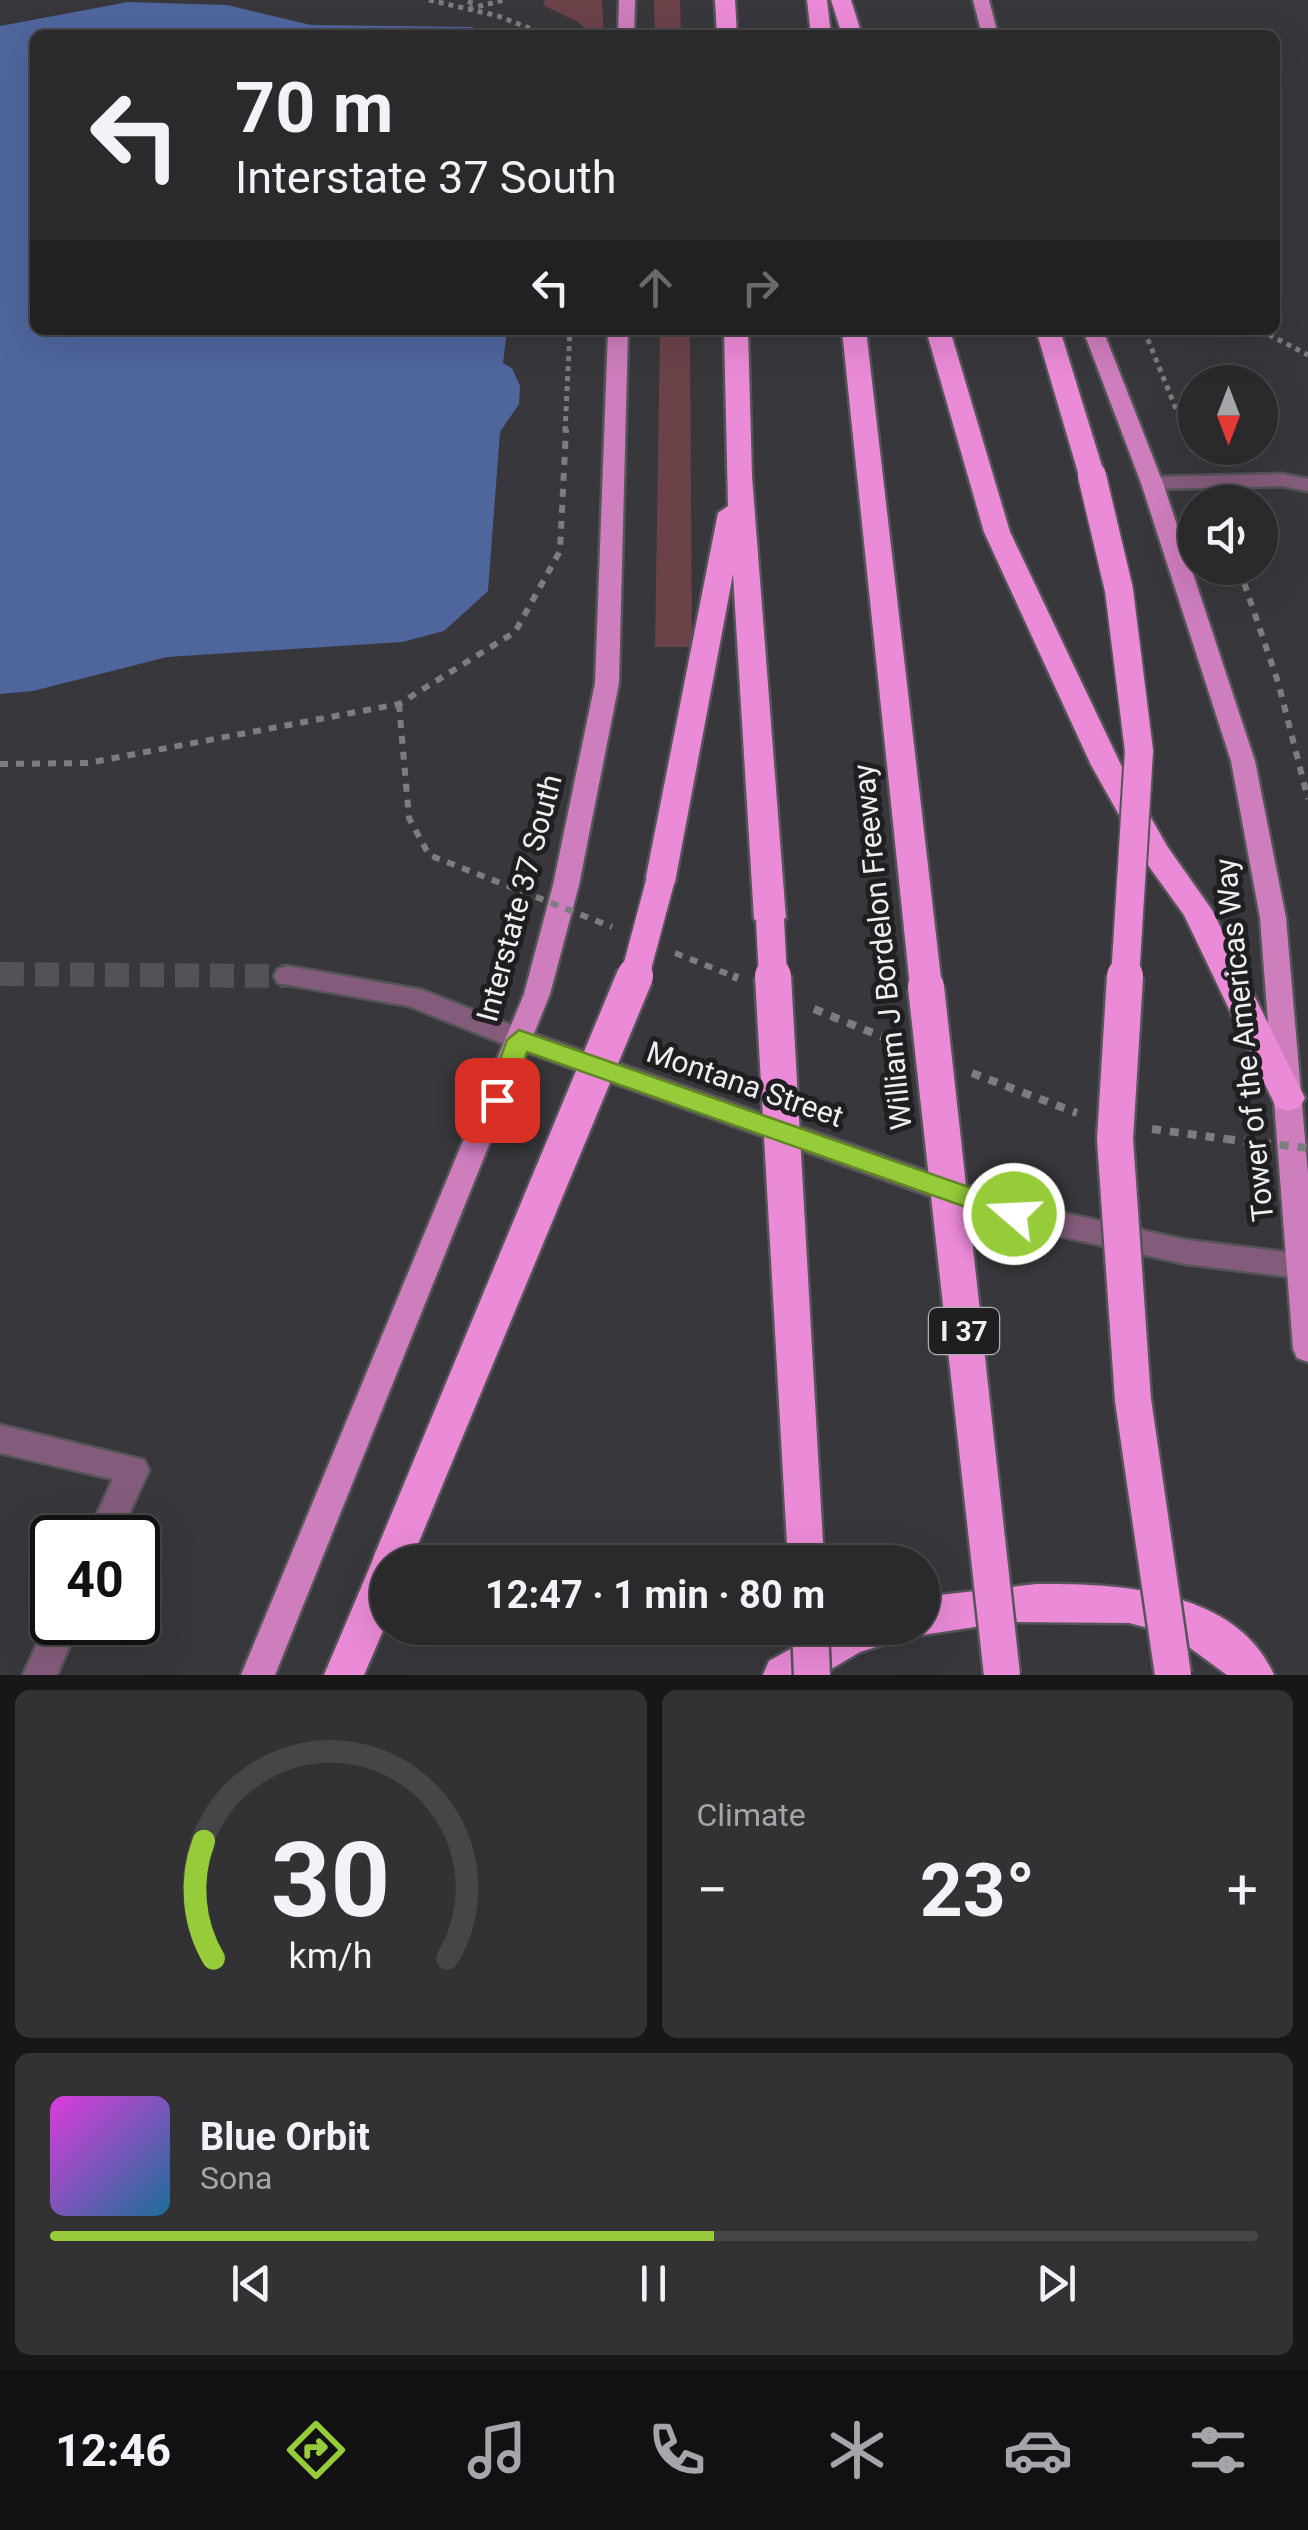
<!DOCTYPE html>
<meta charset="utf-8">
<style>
:root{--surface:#2a292c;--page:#323134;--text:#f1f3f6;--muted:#a5a6a9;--line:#464548;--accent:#96cc39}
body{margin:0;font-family:Roboto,sans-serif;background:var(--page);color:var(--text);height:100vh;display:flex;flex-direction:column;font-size:38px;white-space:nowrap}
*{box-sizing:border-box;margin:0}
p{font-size:32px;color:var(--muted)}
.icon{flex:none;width:55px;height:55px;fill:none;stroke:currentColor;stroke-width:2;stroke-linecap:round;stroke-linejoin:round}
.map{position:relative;height:1675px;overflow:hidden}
.panel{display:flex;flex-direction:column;gap:15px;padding:15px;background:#171718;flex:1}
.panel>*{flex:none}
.top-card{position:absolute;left:30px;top:30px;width:1250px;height:305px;border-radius:15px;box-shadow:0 10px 40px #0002,0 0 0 2px var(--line);background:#2a292c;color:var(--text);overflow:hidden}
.needle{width:65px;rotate:180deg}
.fabs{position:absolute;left:1178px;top:365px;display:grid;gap:20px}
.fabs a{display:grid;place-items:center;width:100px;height:100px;border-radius:50%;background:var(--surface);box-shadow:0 10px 40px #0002,0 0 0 2px var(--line);font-size:50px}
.speed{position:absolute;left:30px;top:1515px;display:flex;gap:20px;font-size:50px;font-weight:700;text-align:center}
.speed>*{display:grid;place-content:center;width:130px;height:130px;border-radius:50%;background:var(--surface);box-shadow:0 10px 40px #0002,0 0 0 2px var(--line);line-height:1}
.speed .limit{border:5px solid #111;border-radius:15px;background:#fff;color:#111}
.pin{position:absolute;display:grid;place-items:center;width:85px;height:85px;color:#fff;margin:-42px;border-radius:20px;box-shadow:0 5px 15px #0006}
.me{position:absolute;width:110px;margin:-55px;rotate:289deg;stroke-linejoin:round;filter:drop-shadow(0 0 8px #0008)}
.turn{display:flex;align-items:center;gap:35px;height:210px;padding:0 40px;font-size:45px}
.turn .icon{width:130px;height:130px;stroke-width:2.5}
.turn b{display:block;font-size:70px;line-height:85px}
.lanes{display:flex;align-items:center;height:95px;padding:0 40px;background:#0003;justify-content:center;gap:50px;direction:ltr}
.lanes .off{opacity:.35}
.big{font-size:75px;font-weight:700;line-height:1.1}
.panel .card{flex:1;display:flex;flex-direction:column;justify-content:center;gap:15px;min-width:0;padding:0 35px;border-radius:15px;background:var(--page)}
.panel .dial{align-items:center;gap:0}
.dial svg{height:260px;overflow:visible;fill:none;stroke:var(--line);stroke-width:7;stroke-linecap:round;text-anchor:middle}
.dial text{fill:var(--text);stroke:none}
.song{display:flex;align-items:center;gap:30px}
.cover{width:120px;height:120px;border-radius:15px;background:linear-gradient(135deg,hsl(300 70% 55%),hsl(200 70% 35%))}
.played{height:10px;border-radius:5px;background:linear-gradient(90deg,var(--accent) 55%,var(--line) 55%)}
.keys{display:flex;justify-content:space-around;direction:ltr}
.heat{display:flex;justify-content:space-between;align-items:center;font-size:55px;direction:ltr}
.panel .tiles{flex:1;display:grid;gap:15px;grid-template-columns:1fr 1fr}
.card:last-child{grid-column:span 2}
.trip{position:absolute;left:370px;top:1545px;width:570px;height:100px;border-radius:50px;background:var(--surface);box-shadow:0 10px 40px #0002,0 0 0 2px var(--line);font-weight:700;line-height:100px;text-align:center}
.tab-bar{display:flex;height:160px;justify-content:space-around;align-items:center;background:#111012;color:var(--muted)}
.tab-bar .icon{width:70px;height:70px}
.tab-bar .selected{color:var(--accent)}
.tab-bar b{font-size:45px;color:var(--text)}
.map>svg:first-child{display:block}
.green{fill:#6c4249}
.building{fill:#4f669d}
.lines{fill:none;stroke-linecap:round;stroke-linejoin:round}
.minor-tunnel{stroke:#535256;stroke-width:24;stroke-dasharray:24 11;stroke-linecap:butt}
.minor-casing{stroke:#555458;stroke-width:5}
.major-casing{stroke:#555458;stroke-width:5}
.highway-casing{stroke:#555458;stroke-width:5}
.path-far2{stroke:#7d7c7f;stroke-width:5;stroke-dasharray:5 5;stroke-linecap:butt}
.path-far1{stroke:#7d7c7f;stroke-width:6;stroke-dasharray:8 8;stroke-linecap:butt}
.path{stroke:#7d7c7f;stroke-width:8;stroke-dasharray:9 9;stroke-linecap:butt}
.minor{fill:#845c7b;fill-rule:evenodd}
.major{fill:#ce7dbd;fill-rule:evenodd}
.highway{fill:#eb8ad7;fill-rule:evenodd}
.highway-bridge-far1-casing{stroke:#555458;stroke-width:32;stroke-linecap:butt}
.highway-bridge-casing{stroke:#555458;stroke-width:41;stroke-linecap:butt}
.path-bridge-far1{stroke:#7d7c7f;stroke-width:6;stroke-dasharray:8 8;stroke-linecap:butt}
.path-bridge{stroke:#7d7c7f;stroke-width:8;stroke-dasharray:9 9;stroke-linecap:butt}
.highway-bridge-far1{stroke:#eb8ad7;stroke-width:28}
.highway-bridge{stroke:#eb8ad7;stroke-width:36}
.route{fill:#96cc39;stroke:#628525;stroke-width:2.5}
.labels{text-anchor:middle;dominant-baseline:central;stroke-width:10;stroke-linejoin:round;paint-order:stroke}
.shield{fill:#1f1e21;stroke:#b1b0b3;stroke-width:2.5}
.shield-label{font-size:28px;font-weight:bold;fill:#efeef1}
.street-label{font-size:30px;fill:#efeef1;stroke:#1f1e21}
</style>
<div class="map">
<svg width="1308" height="1675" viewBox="0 0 1308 1675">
<rect width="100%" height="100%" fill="#38373b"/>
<path class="green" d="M545,0H602L604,35H591L578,22L543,5Z
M654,0H680L681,35H655Z
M660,330H690L692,647H655Z"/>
<path class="building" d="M128,2L227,5L311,25L471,27L500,35H35V330H507L503,363L512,368L520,386L519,404L500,432L488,591L444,631L402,642L167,657L33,691L0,694V26Z"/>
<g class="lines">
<path class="minor-tunnel" d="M0,974L287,976"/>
<g class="minor-casing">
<path id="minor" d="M1282,474L1308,479V491L1282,486L1152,489L1141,483L1152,477Z
M287,966L422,990L529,1032L1015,1202L1186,1240L1308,1255V1279L1186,1264L1014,1226L509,1046L409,1006L278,983L274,976L278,969Z
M0,1425L144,1460L149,1470L118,1538H86L113,1479L0,1453Z
M52,1611V1622H80L57,1675H23Z"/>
</g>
<g class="major-casing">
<path id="major" d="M619,0H635L634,35H618Z
M973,0H989L998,35H982Z
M608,330H628L619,683L579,885L550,994L275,1675H241L524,994L553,885L595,683Z
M1083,330H1103L1163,483L1255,761L1286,918L1308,1174V1362L1297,1358L1293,1349L1260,918L1231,761L1141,483Z"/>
</g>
<g class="highway-casing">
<path id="highway" d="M715,0H735L737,35H717Z
M807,0H827L831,35H811Z
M831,0H851L862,35H842Z
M724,330H748L752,476L786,919L781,927H759L754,919L733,574L675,882L671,890H649L645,882L718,513L728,506Z
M842,330H866L942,987L937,995L926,999L915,995L910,987Z
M926,330H950L1010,532L1121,765L1167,846L1212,910L1305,1098L1300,1107L1288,1111L1276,1107L1184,915L1145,861L1091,765L984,532Z
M1036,330H1060L1105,476L1101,481H1083L1079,476Z
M388,1552L404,1562H388V1619L364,1675H324L374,1557Z
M1037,1584C1117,1583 1237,1589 1274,1675H1227L1171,1634L1129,1623L1008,1622L922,1635L907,1628H922V1597Z
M828,1628H901L895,1641L860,1652L821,1675H763L769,1661Z"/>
</g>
<path class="path-far2" d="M429,0L498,16L547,35
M471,0L468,9L504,0
M1144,330L1185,431
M1260,330L1308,355
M565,431L570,330"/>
<path class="path-far1" d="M1184,429L1195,455
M1239,568L1278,682L1308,799
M399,704L409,818L429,855L521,891
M0,764L88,763L399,704L515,632L560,551L566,429
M675,953L738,978"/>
<path class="path" d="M733,976L738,978
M814,1009L895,1042
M972,1073L1077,1113
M1152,1129L1226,1139"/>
<use href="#minor" class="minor"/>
<use href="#major" class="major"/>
<use href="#highway" class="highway"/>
<g class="highway-bridge-far1-casing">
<path id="highway-bridge-far1" d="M1092,476L1119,590L1139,751L1125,979
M770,919L773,979
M634,979L660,882"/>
</g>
<g class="highway-bridge-casing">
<path id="highway-bridge" d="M773,976L806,1562
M1125,976L1115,1139L1133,1400L1173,1675
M926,987L1002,1675
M391,1562L635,976
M810,1628L812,1675"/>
</g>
<path class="path-bridge-far1" d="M521,891L612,927"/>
<path class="path-bridge" d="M1226,1139L1308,1148"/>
<use href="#highway-bridge-far1" class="highway-bridge-far1"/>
<use href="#highway-bridge" class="highway-bridge"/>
</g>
<path class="route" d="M519,1030L1023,1206L1027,1214L1014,1224L527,1052L506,1107H488L485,1100L507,1040Z"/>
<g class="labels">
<rect class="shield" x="929" y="1308" width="70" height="46" rx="8"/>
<g class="shield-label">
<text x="964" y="1331">I 37</text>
</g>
<g class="street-label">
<text transform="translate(519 898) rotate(-75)">Interstate 37 South</text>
<text transform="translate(882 947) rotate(-96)">William J Bordelon Freeway</text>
<text transform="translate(1244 1040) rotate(-96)">Tower of the Americas Way</text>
<text transform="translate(745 1084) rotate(19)">Montana Street</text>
</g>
</g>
</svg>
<div class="fabs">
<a><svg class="needle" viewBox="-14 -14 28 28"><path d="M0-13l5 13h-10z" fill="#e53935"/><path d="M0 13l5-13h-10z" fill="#a5a6a9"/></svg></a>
<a><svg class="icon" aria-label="sound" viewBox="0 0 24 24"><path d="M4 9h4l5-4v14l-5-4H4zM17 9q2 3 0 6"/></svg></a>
</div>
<div class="speed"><div class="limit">40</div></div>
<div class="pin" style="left:497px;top:1100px;background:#d93025"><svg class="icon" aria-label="arrive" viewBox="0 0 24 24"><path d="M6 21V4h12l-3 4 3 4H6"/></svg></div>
<svg class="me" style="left:1014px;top:1214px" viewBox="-20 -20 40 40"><circle r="17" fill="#96cc39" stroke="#fff" stroke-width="3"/><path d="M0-11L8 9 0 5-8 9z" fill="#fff"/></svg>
<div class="trip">12:47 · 1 min · 80 m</div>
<div class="top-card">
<div class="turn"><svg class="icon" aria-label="left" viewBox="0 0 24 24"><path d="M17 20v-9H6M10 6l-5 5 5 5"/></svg><div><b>70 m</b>Interstate 37 South</div></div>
<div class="lanes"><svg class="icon" aria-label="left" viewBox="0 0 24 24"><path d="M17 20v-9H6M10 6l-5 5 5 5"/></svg><svg class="icon off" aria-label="ahead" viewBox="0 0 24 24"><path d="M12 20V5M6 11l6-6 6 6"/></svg><svg class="icon off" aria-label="right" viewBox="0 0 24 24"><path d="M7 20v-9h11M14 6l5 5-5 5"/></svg></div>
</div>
</div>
<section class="panel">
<div class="tiles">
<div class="card dial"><svg viewBox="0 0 100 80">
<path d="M14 69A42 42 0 1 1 86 69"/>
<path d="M14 69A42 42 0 0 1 11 33" stroke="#96cc39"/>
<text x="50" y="56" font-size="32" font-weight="700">30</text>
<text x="50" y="72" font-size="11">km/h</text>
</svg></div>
<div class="card"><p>Climate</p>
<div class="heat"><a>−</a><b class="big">23°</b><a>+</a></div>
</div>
<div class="card">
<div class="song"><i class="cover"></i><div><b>Blue Orbit</b><p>Sona</p></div></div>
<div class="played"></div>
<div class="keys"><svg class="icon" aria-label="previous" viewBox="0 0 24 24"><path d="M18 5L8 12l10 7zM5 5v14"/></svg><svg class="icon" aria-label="pause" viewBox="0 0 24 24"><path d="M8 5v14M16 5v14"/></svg><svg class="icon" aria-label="next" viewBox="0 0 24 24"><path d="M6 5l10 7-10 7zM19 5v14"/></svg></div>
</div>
</div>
</section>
<nav class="tab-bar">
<b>12:46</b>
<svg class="icon selected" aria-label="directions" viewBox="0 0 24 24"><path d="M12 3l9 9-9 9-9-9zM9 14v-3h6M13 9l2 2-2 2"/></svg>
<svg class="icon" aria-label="music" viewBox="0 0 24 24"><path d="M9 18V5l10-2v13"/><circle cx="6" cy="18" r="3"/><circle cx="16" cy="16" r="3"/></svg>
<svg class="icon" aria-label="phone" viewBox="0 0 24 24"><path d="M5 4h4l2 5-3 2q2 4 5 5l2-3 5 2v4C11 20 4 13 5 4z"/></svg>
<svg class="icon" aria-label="climate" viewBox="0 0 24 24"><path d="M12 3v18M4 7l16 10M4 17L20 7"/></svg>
<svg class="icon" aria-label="car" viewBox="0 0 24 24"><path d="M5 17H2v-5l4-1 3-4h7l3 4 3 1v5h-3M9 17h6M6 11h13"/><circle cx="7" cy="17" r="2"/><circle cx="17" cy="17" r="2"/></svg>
<svg class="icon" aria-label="filters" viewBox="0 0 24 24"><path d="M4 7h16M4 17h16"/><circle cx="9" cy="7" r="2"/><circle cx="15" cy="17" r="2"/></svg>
</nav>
